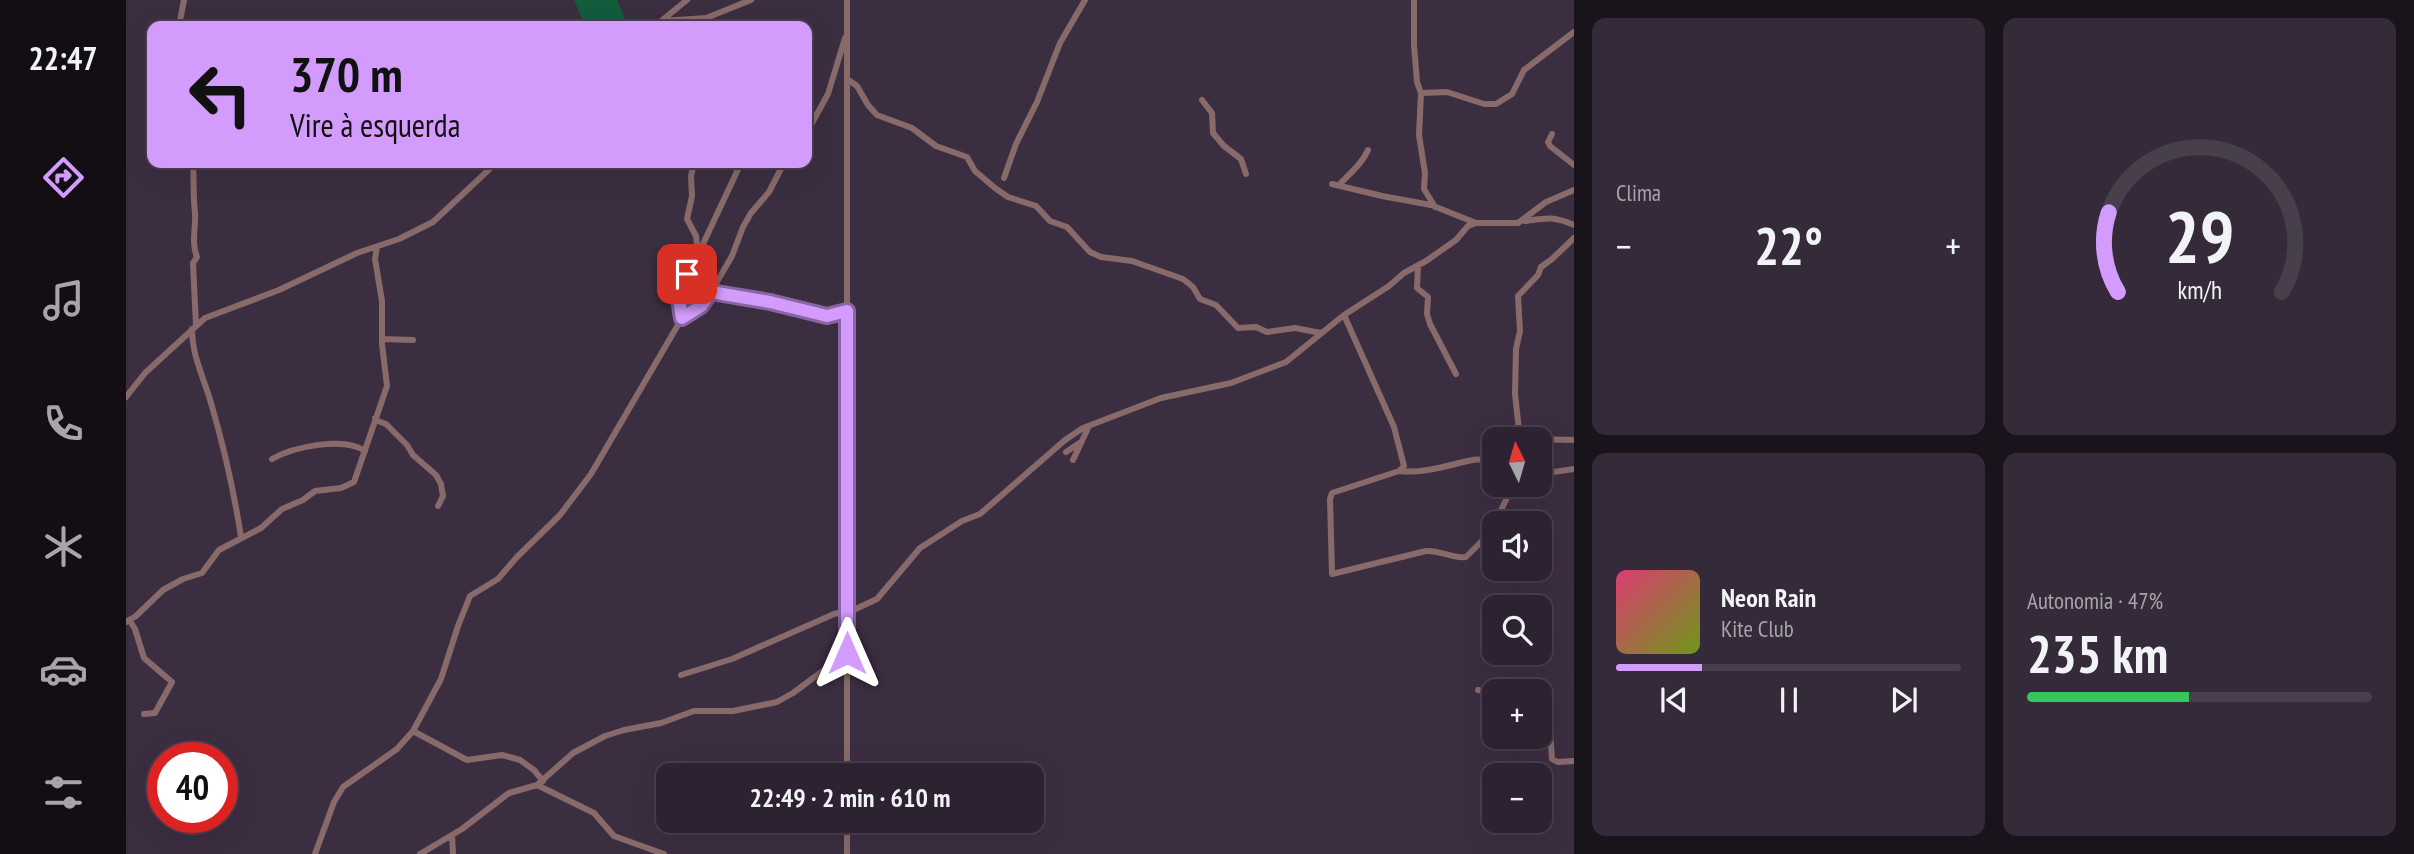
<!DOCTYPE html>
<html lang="pt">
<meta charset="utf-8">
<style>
:root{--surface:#2d2231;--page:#352a39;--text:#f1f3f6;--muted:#a7a4ab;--line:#483f4d;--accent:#d39cfc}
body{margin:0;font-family:"PT Sans Narrow",sans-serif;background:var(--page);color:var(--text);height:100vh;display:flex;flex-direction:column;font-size:26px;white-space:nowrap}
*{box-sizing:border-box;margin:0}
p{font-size:23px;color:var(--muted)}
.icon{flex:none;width:38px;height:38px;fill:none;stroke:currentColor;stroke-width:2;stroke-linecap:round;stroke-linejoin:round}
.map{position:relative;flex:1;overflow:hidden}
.side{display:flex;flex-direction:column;gap:18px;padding:18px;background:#19131b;width:840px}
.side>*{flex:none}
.guide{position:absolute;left:21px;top:21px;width:665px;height:147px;border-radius:14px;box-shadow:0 7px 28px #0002,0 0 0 2px var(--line);background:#d39cfc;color:#111;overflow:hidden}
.needle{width:46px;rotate:355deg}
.controls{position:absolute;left:1356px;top:427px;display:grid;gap:14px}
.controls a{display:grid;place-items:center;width:70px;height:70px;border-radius:14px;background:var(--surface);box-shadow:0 7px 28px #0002,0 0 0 2px var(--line);font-size:35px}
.speed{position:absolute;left:21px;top:742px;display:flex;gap:14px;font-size:35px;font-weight:700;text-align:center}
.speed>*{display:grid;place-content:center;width:91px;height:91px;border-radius:50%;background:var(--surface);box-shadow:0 7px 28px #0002,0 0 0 2px var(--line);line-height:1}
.speed .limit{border:10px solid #d22;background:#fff;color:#111}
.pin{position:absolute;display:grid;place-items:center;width:60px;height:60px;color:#fff;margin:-30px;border-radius:14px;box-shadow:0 4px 10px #0006}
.me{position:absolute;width:77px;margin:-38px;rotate:0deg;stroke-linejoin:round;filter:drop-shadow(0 0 5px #0008)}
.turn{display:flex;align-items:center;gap:24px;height:147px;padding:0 28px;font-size:32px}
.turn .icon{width:91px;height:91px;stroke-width:2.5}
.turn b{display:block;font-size:49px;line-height:60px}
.big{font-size:52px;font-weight:600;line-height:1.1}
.side .card{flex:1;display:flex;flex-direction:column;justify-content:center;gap:10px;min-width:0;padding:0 24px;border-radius:14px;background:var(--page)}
.side .dial{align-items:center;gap:0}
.dial svg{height:182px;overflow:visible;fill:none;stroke:var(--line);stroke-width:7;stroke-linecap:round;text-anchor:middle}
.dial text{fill:var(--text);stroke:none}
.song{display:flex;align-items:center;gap:21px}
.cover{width:84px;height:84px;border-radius:10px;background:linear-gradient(135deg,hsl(340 70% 55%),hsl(80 70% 35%))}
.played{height:7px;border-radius:4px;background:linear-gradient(90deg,var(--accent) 25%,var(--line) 25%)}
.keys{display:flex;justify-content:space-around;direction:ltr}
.heat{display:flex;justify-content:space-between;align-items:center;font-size:38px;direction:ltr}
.charge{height:10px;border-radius:5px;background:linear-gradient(90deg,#34c759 47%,var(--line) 0)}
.side .tiles{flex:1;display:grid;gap:18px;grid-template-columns:repeat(2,1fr)}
.trip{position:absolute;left:530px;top:763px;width:388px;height:70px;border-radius:14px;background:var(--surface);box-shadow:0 7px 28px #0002,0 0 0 2px var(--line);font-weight:600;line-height:70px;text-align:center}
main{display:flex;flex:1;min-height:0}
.dock{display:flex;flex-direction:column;width:126px;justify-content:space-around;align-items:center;background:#120e14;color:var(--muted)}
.dock .icon{width:49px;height:49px}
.dock .on{color:var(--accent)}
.dock b{font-size:32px;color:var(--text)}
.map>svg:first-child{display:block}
.green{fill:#145c3e}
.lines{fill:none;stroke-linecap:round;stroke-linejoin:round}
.minor{stroke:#896a6b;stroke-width:6}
.route-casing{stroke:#8965a4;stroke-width:18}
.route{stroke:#d39cfc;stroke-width:12}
</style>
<main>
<nav class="dock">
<b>22:47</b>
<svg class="icon on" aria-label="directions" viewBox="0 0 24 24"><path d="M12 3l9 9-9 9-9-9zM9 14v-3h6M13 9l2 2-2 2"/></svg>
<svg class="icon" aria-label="music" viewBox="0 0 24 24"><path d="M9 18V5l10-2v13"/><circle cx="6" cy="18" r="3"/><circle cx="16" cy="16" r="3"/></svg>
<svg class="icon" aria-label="phone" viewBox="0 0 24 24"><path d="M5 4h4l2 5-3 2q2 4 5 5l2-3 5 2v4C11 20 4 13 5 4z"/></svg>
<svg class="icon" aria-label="climate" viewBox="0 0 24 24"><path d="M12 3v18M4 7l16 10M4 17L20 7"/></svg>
<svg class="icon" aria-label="car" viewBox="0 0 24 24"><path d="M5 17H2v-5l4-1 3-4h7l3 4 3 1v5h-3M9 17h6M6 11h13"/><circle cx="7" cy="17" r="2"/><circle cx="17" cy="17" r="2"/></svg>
<svg class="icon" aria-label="filters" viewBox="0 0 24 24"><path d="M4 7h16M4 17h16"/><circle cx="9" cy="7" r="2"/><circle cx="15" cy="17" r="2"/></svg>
</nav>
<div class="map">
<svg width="1448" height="854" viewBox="0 0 1448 854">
<rect width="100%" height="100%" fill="#3c2e41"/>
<path class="green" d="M448,0H491L502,26H459Z"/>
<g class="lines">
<path class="minor" d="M721,0V775
M1288,0V45L1291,82L1295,93L1293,135L1299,173L1298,189L1309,207
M537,21L580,18L625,0
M53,26L58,0
M529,26L561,0
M721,79L731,86L742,105L751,115L786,128L810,146L841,157L849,171L869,188L882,197L910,206L924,221L941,227L964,252L975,257L1006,261L1057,279L1067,287L1074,299L1090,305L1112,328L1130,327L1141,332L1169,328L1195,333
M1295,93L1321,92L1358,104H1370L1386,94L1398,70L1448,32
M1076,100L1086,113L1087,133L1098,146L1115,159L1120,174
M681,132L702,94L719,38
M1426,134L1422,142L1424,146L1448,165
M67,163C68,180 67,196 69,213C70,228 65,242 71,257L67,263L70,325
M568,163L565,176L566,196L561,219L570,236L572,254
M878,178L890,144L911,102L934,43L959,0
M1206,184L1256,196L1305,205L1350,223
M1213,185C1224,173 1236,164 1242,150
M1399,221C1421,218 1427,216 1448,225
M1292,266L1291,288L1302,297L1301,314L1304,324L1330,374
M585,292L644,302L701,316L721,311
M1218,315L1268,427L1278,466L1273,471L1206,493L1204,499L1206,574L1300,551C1315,550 1326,559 1340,557L1358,539L1368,523
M556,318L553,305L555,291L615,163
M66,329C66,356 78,378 85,403C98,447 108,492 115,537
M256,339L287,340
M0,397L19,373L79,318L153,290L231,253L273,239L307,222L370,163
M249,418L252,421L260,424L281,445L287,455L310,475L315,484L317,496L312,506
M1394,439L1389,394L1390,349L1394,331L1392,296L1412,275L1415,267L1426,259L1448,238
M1407,439L1448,440
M940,452L955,442
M146,459C167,447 218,436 239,451
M947,460L963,426
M1273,471C1297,474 1323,465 1346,460C1353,458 1361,461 1368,462
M1414,474L1448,469
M1369,523L1387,485
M721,613L751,599L794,548L836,521L854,514L939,440L957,428L1035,398L1105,383L1160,362L1218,315L1263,286L1278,273L1300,261L1330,240L1342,226L1350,223H1392L1420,202L1448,190
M4,621L9,629L18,658L46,682L29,713L18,714
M0,622L10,616L37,590L57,579L76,573L93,550L135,528L156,509L177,500L189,491L215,488L228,482L261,386L256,344V301L249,259L251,247
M555,675L606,659L708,614L721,611
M1352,690L1368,693
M1414,696H1418L1422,701L1426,759L1432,762L1448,761
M287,731L341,760L376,755L394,760L408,770L417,781
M411,785L468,813L488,836L538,854
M721,821V854
M326,835L327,854
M189,854L208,802L217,787L271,749L287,731L315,679L332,626L344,596L372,579L390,558L434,515L465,474L556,318L575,306L585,292L606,256L617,227L625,213L643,192L658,163
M294,854L336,829L383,793L411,785L447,753L479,736L498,730L535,723L568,711H607L651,702L667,693L721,653"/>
</g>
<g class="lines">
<g class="route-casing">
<path id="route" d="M561,274L553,299L556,318L575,306L585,292L644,302L701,316L721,311V653"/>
</g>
<use href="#route" class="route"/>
</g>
</svg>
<div class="controls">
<a><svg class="needle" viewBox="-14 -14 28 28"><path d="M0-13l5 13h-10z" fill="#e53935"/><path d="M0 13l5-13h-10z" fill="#a7a4ab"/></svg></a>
<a><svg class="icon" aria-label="sound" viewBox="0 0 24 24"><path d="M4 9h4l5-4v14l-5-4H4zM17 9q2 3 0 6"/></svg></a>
<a><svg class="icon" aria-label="search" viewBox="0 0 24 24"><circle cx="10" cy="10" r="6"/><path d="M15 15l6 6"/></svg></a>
<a>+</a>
<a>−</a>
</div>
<div class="speed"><div class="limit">40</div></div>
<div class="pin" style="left:561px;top:274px;background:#d93025"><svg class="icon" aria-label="arrive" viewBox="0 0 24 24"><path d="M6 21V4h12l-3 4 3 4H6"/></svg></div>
<svg class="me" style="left:721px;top:653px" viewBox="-20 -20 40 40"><path d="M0-17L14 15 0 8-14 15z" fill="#d39cfc" stroke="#fff" stroke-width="4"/></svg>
<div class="trip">22:49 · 2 min · 610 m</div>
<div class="guide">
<div class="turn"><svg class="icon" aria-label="left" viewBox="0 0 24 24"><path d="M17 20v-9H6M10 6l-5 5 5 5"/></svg><div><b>370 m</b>Vire à esquerda</div></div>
</div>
</div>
<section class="side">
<div class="tiles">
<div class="card"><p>Clima</p>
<div class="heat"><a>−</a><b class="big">22°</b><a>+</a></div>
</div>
<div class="card dial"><svg viewBox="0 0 100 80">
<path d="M14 69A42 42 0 1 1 86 69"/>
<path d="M14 69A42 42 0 0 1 10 34" stroke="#d39cfc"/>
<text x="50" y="56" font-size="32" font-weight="700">29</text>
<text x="50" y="72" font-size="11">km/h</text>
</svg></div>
<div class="card">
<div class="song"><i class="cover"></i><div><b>Neon Rain</b><p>Kite Club</p></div></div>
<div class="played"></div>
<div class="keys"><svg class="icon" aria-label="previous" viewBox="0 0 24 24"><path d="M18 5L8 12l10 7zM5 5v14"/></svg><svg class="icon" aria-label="pause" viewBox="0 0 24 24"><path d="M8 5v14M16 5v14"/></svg><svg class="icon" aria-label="next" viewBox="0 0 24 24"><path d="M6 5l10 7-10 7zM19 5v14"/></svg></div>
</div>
<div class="card"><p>Autonomia · 47%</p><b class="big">235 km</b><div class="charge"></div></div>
</div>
</section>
</main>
